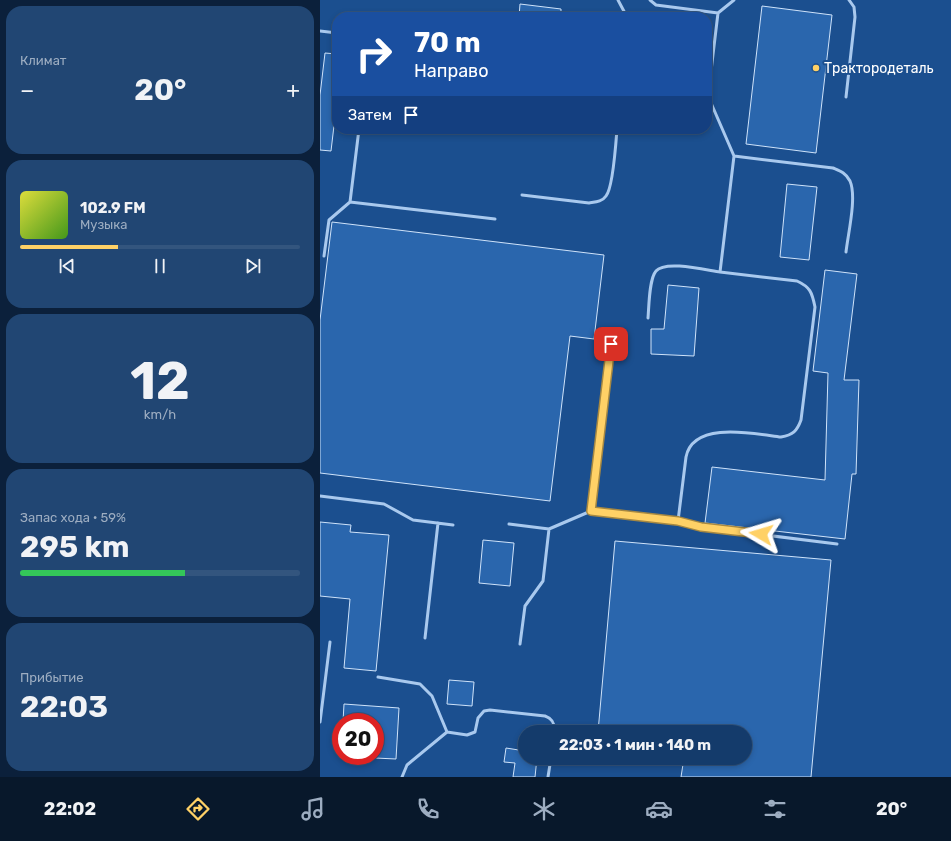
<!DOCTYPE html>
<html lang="ru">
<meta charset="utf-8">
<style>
:root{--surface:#143b6b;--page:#214673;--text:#f1f3f6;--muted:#9dadc1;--line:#33557e;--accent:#ffd166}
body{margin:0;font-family:Rubik,sans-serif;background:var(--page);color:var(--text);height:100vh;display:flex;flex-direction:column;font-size:15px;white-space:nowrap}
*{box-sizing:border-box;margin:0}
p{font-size:13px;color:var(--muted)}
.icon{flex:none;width:22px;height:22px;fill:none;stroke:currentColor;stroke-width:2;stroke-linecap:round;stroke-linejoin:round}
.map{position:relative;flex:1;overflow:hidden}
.details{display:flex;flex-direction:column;gap:6px;padding:6px;background:#0b203b;width:320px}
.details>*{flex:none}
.banner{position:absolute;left:12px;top:12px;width:380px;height:122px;border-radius:16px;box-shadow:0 2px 6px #0003,0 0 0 1px var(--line);background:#1a4fa0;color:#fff;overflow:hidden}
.speed{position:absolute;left:12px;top:713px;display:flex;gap:8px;font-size:20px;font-weight:700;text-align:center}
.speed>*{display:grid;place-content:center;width:52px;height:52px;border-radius:50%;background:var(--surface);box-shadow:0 2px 6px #0003,0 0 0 1px var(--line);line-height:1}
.speed .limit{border:6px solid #d22;background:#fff;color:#111}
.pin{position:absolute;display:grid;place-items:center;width:34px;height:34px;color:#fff;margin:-17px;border-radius:8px;box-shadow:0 2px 6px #0006}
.me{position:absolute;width:44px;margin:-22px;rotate:277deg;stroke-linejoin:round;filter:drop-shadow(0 0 3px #0008)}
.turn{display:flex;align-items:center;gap:14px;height:84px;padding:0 16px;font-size:18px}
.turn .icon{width:52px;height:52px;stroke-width:2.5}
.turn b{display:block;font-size:28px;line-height:34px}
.then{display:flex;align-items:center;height:38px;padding:0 16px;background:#0003;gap:8px;font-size:15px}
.big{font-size:30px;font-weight:700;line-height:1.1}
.details .widget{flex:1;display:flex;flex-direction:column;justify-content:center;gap:6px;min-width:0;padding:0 14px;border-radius:16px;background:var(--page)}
.details .dial{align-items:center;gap:0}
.dial b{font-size:52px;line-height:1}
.song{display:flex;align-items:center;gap:12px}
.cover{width:48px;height:48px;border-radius:6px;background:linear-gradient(135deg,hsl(60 70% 55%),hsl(100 70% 35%))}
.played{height:4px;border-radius:2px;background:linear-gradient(90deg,var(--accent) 35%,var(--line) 35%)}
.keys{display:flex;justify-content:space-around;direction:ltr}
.heat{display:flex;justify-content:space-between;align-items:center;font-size:22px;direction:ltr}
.charge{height:6px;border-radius:3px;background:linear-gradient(90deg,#34c759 59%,var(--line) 0)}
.trip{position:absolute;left:198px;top:725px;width:234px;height:40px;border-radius:20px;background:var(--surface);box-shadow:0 2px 6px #0003,0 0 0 1px var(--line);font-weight:700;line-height:40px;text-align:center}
.tabs{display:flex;height:64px;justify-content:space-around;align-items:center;background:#08182b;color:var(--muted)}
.tabs .icon{width:28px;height:28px}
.tabs .current{color:var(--accent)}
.tabs b{font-size:18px;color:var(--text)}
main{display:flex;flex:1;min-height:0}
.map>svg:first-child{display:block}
.building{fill:#2a66ad;stroke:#cfe3fa}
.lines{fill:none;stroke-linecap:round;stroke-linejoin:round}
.lane{stroke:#a9c9ee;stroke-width:3}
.route-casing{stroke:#a68842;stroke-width:10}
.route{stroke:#ffd166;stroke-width:7}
.poi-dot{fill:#ffd166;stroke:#1b4f8f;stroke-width:1.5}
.labels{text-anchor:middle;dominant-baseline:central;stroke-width:4;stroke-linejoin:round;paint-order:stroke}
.poi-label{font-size:14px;fill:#fff;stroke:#1b4f8f;text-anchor:start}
</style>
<main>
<section class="details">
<div class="widget"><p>Климат</p>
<div class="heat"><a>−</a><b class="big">20°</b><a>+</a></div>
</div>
<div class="widget">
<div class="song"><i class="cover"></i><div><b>102.9 FM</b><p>Музыка</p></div></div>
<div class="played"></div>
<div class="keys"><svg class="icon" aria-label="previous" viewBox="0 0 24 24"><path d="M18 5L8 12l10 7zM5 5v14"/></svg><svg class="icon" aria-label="pause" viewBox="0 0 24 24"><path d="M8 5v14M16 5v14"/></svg><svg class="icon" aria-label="next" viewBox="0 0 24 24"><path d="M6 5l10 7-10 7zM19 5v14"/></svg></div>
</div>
<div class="widget dial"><b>12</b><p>km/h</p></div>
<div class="widget"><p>Запас хода · 59%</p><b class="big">295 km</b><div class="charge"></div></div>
<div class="widget"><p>Прибытие</p><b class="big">22:03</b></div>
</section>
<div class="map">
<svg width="631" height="777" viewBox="0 0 631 777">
<rect width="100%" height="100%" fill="#1b4f8f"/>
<path class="building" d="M200,4L241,9V17H199Z
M442,6L512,15L496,153L426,144Z
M5,53L17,54V100L11,151L0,150V95Z
M467,184L497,187L489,260L460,257Z
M12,222L284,255L274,339L250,336L230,501L0,473V320Z
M505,270L537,274L524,380H539L536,474H532L525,539L385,523L392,467L505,480L508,373L493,371Z
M348,285L379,288L374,356L331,354V329H344Z
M0,522L31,525L30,532L69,535L56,671L24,668L30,599L0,596Z
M163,540L194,543L190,586L159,583Z
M295,541L511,560L491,777H361L364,758H425V732H278Z
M129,680L154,682L152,706L127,704Z
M24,704L79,708L76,759L55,758V722H23Z
M186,748L205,751V758H217L215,777H193L195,763L184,762Z"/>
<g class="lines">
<path class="lane" d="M298,0L307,17
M398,13L414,0
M0,31L17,33
M526,97L535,17L534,7L529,0
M39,129L30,202L175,219
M414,156L513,168C520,171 526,173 530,181C537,197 528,234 526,252
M202,195L269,203C275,202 282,202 286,196C293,188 296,142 297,129
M4,256L9,220L30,202
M328,318C329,307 329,279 336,271C345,260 386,270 400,272L414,156L388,96L398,13L336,5L330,0
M0,496L64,504L93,520L133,525
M271,511L291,343
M358,521L381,527L517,544
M189,524L229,529L271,511L358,521L366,457C373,420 436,434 461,437C473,435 477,431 481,420L495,307C492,292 490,287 477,281L400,272
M105,638L118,523
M200,644L205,606L223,581L229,529
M58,677L100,684L112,696L127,732
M0,722L10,642
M82,777L87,765L127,732L147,735L155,732L158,718L164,711L170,710L225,716C233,719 235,724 234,732
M228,777L231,758"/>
</g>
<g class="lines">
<g class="route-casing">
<path id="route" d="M291,344L271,511L358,521L381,527L441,534"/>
</g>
<use href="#route" class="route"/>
</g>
<circle class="poi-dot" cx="496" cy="68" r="4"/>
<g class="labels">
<g class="poi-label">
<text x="504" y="68">Трактородеталь</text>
</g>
</g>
</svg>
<div class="speed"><div class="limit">20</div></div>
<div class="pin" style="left:291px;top:344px;background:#d93025"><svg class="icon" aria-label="arrive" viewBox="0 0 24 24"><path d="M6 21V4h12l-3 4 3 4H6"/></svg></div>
<svg class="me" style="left:441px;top:534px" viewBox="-20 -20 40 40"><path d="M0-17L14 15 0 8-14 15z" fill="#ffd166" stroke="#fff" stroke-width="4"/></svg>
<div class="trip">22:03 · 1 мин · 140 m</div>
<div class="banner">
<div class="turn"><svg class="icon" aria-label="right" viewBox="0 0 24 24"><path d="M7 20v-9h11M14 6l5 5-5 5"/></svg><div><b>70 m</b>Направо</div></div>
<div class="then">Затем<svg class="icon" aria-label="arrive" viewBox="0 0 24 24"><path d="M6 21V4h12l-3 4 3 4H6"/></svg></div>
</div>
</div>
</main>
<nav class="tabs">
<b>22:02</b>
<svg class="icon current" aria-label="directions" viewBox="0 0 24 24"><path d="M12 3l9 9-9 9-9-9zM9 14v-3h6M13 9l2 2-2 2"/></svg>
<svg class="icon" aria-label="music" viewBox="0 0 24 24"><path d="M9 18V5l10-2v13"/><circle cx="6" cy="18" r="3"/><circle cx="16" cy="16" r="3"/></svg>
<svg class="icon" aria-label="phone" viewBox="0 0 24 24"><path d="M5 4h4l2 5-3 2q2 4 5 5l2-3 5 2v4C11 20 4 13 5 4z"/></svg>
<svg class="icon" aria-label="climate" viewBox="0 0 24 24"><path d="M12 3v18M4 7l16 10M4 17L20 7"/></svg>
<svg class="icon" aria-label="car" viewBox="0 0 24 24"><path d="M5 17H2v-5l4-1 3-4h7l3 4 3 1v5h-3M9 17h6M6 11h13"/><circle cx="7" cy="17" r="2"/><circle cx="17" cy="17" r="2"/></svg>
<svg class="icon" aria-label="filters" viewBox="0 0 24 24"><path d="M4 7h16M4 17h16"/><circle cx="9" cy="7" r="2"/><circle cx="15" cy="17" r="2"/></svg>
<b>20°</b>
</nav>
